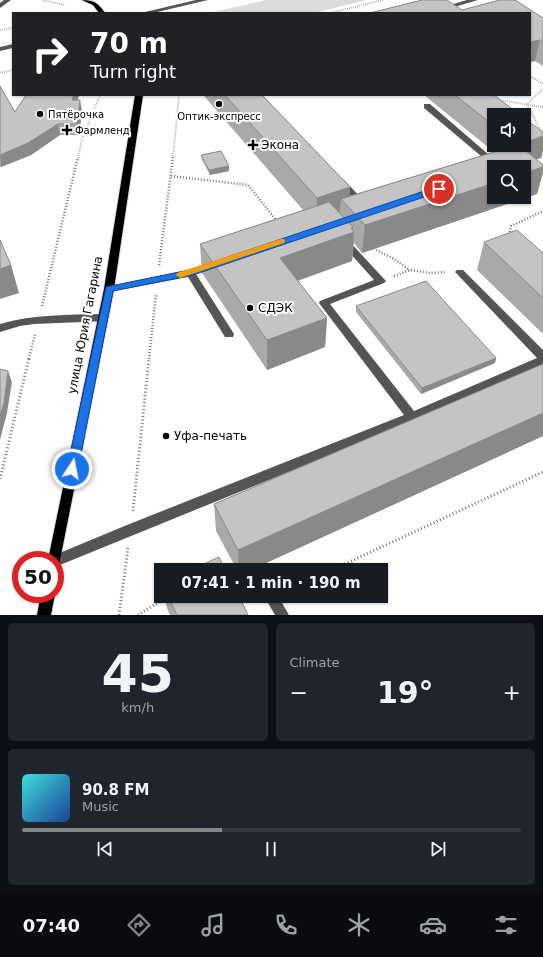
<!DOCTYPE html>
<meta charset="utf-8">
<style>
:root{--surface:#171b24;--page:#20242c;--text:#f1f3f6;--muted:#9ea1a6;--line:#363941;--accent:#858687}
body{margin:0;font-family:"DejaVu Sans",sans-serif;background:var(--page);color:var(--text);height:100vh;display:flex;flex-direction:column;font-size:15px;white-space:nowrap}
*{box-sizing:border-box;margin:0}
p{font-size:13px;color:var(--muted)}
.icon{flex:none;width:22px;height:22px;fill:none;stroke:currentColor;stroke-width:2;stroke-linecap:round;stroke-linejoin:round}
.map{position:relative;height:615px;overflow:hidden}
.drawer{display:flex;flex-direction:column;gap:8px;padding:8px;background:#0d0f14;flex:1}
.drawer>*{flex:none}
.hud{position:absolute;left:12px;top:12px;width:519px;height:84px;border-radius:0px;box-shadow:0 1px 3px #0004;background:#202124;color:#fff;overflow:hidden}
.buttons{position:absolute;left:487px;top:108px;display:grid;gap:8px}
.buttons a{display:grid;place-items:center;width:44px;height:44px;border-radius:0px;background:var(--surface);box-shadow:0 1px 3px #0004;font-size:20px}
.speed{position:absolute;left:12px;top:551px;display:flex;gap:8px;font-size:20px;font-weight:700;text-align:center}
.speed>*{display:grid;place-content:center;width:52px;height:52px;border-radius:50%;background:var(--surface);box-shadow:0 1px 3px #0004;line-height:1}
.speed .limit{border:6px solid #d22;background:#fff;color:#111}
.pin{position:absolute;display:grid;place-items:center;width:34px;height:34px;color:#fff;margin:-17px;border:2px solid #fff;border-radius:50%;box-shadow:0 1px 4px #0007}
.me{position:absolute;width:44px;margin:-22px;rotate:11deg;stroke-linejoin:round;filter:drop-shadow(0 0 3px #0008)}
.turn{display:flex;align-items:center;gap:14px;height:84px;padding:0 12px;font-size:18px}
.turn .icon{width:52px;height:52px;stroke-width:2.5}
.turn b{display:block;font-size:28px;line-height:34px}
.big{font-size:30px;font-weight:700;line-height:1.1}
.drawer .tile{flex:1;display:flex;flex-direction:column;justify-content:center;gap:6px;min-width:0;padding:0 14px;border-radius:6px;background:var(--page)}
.drawer .dial{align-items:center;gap:0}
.dial b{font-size:52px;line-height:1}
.song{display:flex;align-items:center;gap:12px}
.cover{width:48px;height:48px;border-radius:6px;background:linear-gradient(135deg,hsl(180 70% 55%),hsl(220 70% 35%))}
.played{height:4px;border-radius:2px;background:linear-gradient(90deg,var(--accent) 40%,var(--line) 40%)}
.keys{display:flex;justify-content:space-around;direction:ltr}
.heat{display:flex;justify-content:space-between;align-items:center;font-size:22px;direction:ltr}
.drawer .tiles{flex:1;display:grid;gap:8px;grid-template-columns:1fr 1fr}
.tile:last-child{grid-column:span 2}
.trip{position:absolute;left:154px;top:563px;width:234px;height:40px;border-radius:0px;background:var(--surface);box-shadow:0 1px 3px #0004;font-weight:700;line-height:40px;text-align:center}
.tab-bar{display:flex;height:64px;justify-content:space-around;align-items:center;background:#090b0e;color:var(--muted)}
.tab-bar .icon{width:28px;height:28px}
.tab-bar .active{color:var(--accent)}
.tab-bar b{font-size:18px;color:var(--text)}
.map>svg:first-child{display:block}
.green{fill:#dcdcdc}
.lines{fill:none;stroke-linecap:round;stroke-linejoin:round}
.major-casing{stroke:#dbdbdb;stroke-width:2}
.path-far2{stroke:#777;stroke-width:2;stroke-dasharray:0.5 1.5;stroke-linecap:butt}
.path-far1{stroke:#777;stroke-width:2.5;stroke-dasharray:1 2;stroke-linecap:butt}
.path{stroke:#777;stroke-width:3;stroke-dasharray:1 2.5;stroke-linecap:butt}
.minor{fill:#555;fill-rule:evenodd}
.major{fill:#000;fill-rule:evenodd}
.wall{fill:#a9a9a9}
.shaded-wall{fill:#898989}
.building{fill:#c4c4c4;stroke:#898989}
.route{fill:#1a73e8;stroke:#114b97}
.slow{fill:#f59e0b}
.poi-dot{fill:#000;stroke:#fff;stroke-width:1.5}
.labels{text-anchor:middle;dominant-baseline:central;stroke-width:4;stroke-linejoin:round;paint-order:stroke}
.far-poi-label{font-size:10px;fill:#000;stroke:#fff;text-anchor:start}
.poi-label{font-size:12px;fill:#000;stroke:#fff;text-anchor:start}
.street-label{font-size:12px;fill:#000;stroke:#fff}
</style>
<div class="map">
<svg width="543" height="615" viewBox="0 0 543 615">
<rect width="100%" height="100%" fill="#fff"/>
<path class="green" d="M266,0H367L314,13H210Z"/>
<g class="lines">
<g class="major-casing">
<path id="major" d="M82,0C94,0 98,3 105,13H99L93,5Z
M135,95H143L114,289L60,560L59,564L55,566V560H48L104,289Z
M41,594H55L51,615H37Z"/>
</g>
<path class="path-far2" d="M42,0L65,5
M330,13L383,0
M0,30L13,28
M0,73L13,70
M530,76L543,84
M543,89L527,104L543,135
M499,100L543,107
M78,158L82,139L100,95
M173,158L179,95"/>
<path class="path-far1" d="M171,176L248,185L277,221
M509,235L511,226L543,211
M371,247L394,259L410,270
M159,265L173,157
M394,276L410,270L431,273L446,272
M42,306L78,157
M29,359L35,334
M149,359L156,294"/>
<path class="path" d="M0,479L29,358
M133,511L149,358
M332,570L543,472
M119,615L128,548
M138,615L169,596"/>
<path class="minor" d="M4,0H11L0,8V3Z
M196,0H208L153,13H141Z
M467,0H478L444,10L447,13H440L436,9Z
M13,44V48L0,51V47Z
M424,104H430L503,167H494L424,108Z
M341,179L344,180L366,203L367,205L366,207H360L338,184L337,182Z
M344,238L347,239L386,281L384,283L330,304L414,411L537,358L457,274L455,272L457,270H463L543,350V364L416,420L55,567V560H49L50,557L127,525L404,415L319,303L320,301L374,280L341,243L339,241Z
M214,262L219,265L217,267L196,274L234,334L233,337H225L188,277L109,292L104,289L109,286L189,270Z
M103,314L107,315L108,318L107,321L34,324L20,326L0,332V324C34,314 68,315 103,314Z
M264,596H278L289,615H275Z"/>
<use href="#major" class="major"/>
</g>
<path class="wall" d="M422,0H447L462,10L500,0H515L543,18V66L535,61L530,62V13H370Z
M0,86L15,112L26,95H79L77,100L82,111L79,135H60L31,155L1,167L0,166Z
M204,95H262L350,187L349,196L494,152L424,95H494V145H524L543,132V150L541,158L536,159L543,165V172L537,194L362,253L354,243L352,261L298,281L327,318L325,347L267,370L202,273L200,244L303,210L204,96Z
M201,155L229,166V171L210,175L202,160Z
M484,242L543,253V334L477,270Z
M356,306L496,358L495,363L421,394L356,312Z
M543,364V436L251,570H237L216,531L214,504Z
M164,596H239L248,615H170L167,608Z"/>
<path class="shaded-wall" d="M540,40L535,61L530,62V42Z
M74,95H79L75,111L72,100Z
M80,100L82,111L79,135L77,124Z
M58,124L60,135L31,155L1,167L0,155Z
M543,136V150L541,158L514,167L518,145H524V143Z
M229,166V171L210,175L209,170Z
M543,167V172L537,194L362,253L365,225L494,183V197H524V173Z
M350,187L349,208L341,199L339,218L316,226L317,198Z
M353,227V233L354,232L352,261L279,287L280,258Z
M11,265L19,293L0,299V269Z
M327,318L325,347L267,370V340Z
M496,358L495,363L421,394L422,388Z
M8,371L12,382L7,413L0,440V416Z
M543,413V436L251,570H239L238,550Z"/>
<path class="building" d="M422,0H447L462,10L500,0H515L543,18V42L540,40L530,42V13H370Z
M0,86L15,112L26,95H74L72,100H80L77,124H58L28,143L0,155Z
M225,95H262L350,187L317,198Z
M455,95H494L520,115H494V126Z
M524,118L543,132V136L524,143Z
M517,145H519L543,165V167L524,173V167H494V183L365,225L341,199Z
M221,151L229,166L209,170L201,155Z
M329,202L353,227L351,228L354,232L280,258L327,318L267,340L200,244Z
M517,230L543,253V298L484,242Z
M0,240L11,265L0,269Z
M426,281L496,358L422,388L356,306Z
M543,364V413L238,550L214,504Z
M0,369L8,371L4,403L0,416Z
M219,557L225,570H191Z
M168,596H239L248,615H177Z"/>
<path class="route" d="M439,186L442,187V191L193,275L113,291L78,469L76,472L72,474L68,472L67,469L106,287L189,270Z"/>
<path class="slow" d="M281,239H284L285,241L284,243L183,277L180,278L176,275L177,273Z"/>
<g class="poi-dot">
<circle cx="219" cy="104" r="4"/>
<circle cx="40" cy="114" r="4"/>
<path d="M65 124h4v4h4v4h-4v4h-4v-4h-4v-4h4z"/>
<path d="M251 139h4v4h4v4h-4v4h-4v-4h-4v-4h4z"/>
<circle cx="250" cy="308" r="4"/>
<circle cx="166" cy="436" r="4"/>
</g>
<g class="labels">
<g class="far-poi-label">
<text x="48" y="114">Пятёрочка</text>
<text x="219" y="116" text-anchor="middle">Оптик-экспресс</text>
<text x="75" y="130">Фармленд</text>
</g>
<g class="poi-label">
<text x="261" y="145">Экона</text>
<text x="258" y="308">СДЭК</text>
<text x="174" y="436">Уфа-печать</text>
</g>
<g class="street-label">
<text transform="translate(85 325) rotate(-79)">улица Юрия Гагарина</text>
</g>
</g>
</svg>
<div class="buttons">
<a><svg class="icon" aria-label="sound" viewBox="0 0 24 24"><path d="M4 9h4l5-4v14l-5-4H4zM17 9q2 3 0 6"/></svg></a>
<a><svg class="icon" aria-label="search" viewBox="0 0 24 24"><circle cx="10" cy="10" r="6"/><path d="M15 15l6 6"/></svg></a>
</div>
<div class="speed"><div class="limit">50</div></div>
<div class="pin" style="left:439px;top:189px;background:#d93025"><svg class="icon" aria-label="arrive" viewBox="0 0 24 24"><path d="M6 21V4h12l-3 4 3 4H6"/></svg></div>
<svg class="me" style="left:72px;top:469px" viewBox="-20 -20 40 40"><circle r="17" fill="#1a73e8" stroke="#fff" stroke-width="3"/><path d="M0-11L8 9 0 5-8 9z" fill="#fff"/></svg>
<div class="trip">07:41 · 1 min · 190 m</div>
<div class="hud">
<div class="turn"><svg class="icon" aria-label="right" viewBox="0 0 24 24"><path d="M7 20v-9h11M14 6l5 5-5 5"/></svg><div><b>70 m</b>Turn right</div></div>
</div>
</div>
<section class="drawer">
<div class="tiles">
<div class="tile dial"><b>45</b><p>km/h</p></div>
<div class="tile"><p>Climate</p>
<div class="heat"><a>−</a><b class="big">19°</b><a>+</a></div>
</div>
<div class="tile">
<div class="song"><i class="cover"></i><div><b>90.8 FM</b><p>Music</p></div></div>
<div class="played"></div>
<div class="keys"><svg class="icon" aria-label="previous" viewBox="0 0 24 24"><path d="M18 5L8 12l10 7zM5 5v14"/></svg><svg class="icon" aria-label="pause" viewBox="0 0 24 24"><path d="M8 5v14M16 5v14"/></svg><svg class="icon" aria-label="next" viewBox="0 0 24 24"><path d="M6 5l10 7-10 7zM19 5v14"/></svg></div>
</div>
</div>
</section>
<nav class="tab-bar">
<b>07:40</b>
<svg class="icon active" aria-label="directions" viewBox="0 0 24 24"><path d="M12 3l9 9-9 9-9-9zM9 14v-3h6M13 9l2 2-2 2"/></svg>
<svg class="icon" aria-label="music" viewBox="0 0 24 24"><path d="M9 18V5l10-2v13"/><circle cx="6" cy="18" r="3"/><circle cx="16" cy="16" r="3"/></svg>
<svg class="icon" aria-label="phone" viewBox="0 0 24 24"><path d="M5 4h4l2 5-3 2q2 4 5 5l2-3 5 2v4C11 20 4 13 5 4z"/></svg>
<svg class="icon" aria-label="climate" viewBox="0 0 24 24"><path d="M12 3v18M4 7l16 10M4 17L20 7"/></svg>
<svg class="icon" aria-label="car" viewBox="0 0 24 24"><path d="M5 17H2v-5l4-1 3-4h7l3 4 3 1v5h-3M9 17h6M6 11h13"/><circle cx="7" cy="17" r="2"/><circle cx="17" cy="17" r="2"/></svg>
<svg class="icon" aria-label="filters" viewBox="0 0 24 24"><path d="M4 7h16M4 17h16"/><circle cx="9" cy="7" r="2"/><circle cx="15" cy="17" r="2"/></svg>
</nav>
